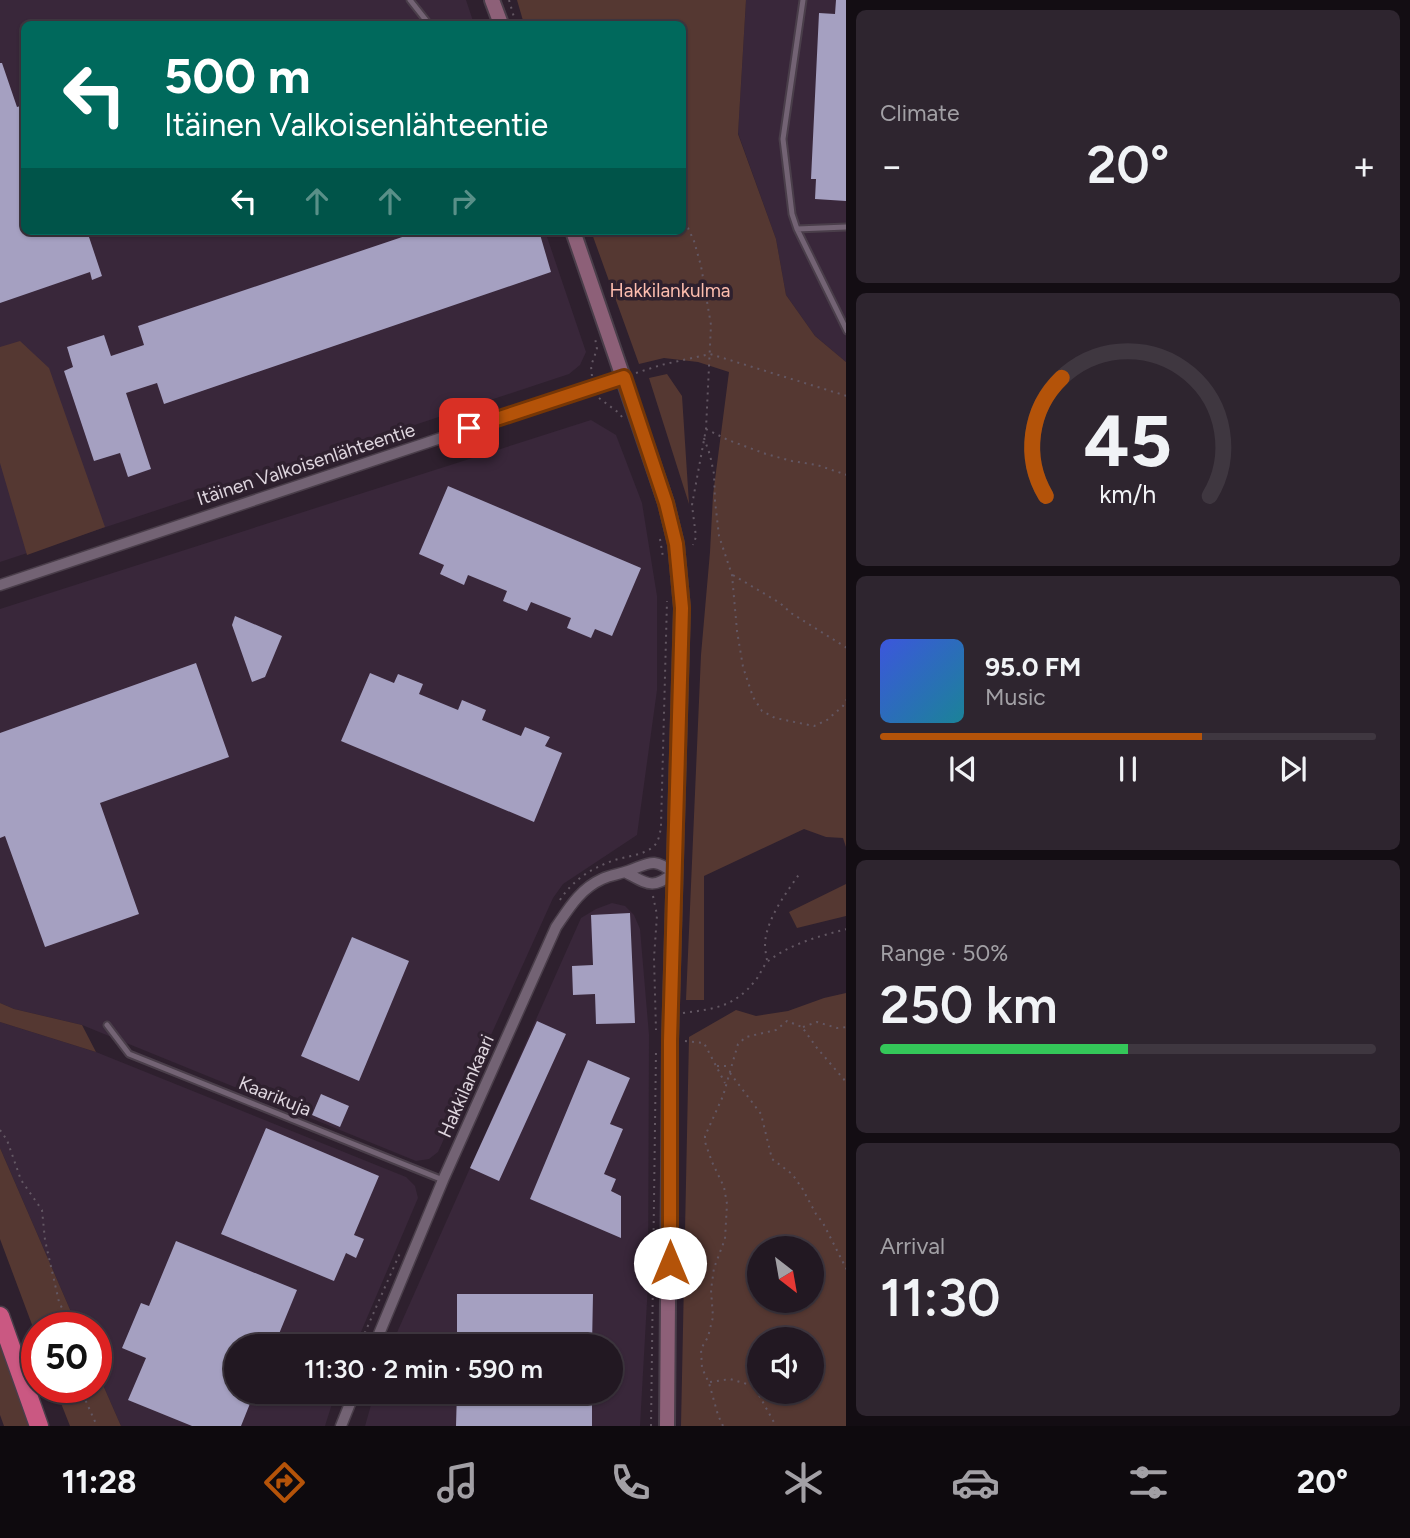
<!DOCTYPE html>
<meta charset="utf-8">
<style>
:root{--surface:#221822;--page:#2e252f;--text:#f1f3f6;--muted:#a2a0a5;--line:#3f3740;--accent:#b45309}
body{margin:0;font-family:Figtree,sans-serif;background:var(--page);color:var(--text);height:100vh;display:flex;flex-direction:column;font-size:26px;white-space:nowrap}
*{box-sizing:border-box;margin:0}
p{font-size:23px;color:var(--muted)}
.icon{flex:none;width:38px;height:38px;fill:none;stroke:currentColor;stroke-width:2;stroke-linecap:round;stroke-linejoin:round}
.map{position:relative;flex:1;overflow:hidden}
.drawer{display:flex;flex-direction:column;gap:10px;padding:10px;background:#130d13;width:564px}
.drawer>*{flex:none}
.guide{position:absolute;left:21px;top:21px;width:665px;height:214px;border-radius:10px;box-shadow:0 2px 5px #0004,0 0 0 2px var(--line);background:#00695c;color:#fff;overflow:hidden}
.needle{width:46px;rotate:149deg}
.tools{position:absolute;left:747px;top:1236px;display:grid;gap:14px}
.tools a{display:grid;place-items:center;width:77px;height:77px;border-radius:50%;background:var(--surface);box-shadow:0 2px 5px #0004,0 0 0 2px var(--line);font-size:35px}
.speed{position:absolute;left:21px;top:1312px;display:flex;gap:14px;font-size:35px;font-weight:700;text-align:center}
.speed>*{display:grid;place-content:center;width:91px;height:91px;border-radius:50%;background:var(--surface);box-shadow:0 2px 5px #0004,0 0 0 2px var(--line);line-height:1}
.speed .limit{border:10px solid #d22;background:#fff;color:#111}
.pin{position:absolute;display:grid;place-items:center;width:60px;height:60px;color:#fff;margin:-30px;border-radius:14px;box-shadow:0 4px 10px #0006}
.me{position:absolute;width:77px;margin:-38px;rotate:0deg;stroke-linejoin:round;filter:drop-shadow(0 0 5px #0008)}
.turn{display:flex;align-items:center;gap:24px;height:147px;padding:0 28px;font-size:32px}
.turn .icon{width:91px;height:91px;stroke-width:2.5}
.turn b{display:block;font-size:49px;line-height:60px}
.lanes{display:flex;align-items:center;height:66px;padding:0 28px;background:#0003;justify-content:center;gap:35px;direction:ltr}
.lanes .off{opacity:.35}
.big{font-size:52px;font-weight:600;line-height:1.1}
.drawer .widget{flex:1;display:flex;flex-direction:column;justify-content:center;gap:10px;min-width:0;padding:0 24px;border-radius:10px;background:var(--page)}
.drawer .dial{align-items:center;gap:0}
.dial svg{height:182px;overflow:visible;fill:none;stroke:var(--line);stroke-width:7;stroke-linecap:round;text-anchor:middle}
.dial text{fill:var(--text);stroke:none}
.song{display:flex;align-items:center;gap:21px}
.cover{width:84px;height:84px;border-radius:10px;background:linear-gradient(135deg,hsl(230 70% 55%),hsl(190 70% 35%))}
.played{height:7px;border-radius:4px;background:linear-gradient(90deg,var(--accent) 65%,var(--line) 65%)}
.keys{display:flex;justify-content:space-around;direction:ltr}
.heat{display:flex;justify-content:space-between;align-items:center;font-size:38px;direction:ltr}
.charge{height:10px;border-radius:5px;background:linear-gradient(90deg,#34c759 50%,var(--line) 0)}
.trip{position:absolute;left:224px;top:1334px;width:399px;height:70px;border-radius:35px;background:var(--surface);box-shadow:0 2px 5px #0004,0 0 0 2px var(--line);font-weight:600;line-height:70px;text-align:center}
.dock{display:flex;height:112px;justify-content:space-around;align-items:center;background:#0e0a0e;color:var(--muted)}
.dock .icon{width:49px;height:49px}
.dock .selected{color:var(--accent)}
.dock b{font-size:32px;color:var(--text)}
main{display:flex;flex:1;min-height:0}
.map>svg:first-child{display:block}
.built{fill:#39273a}
.green{fill:#553832;fill-rule:evenodd}
.building{fill:#a5a0c1}
.lines{fill:none;stroke-linecap:round;stroke-linejoin:round}
.lane-casing{stroke:#4a3e4a;stroke-width:9}
.street-casing{stroke:#4a3e4a;stroke-width:13}
.secondary-casing{stroke:#4a3e4a;stroke-width:18}
.highway-casing{stroke:#4a3e4a;stroke-width:21}
.path{stroke:#635763;stroke-width:2;stroke-dasharray:2 5;stroke-linecap:butt}
.lane{stroke:#736374;stroke-width:5}
.street{stroke:#736374;stroke-width:10}
.secondary{stroke:#8d6078;stroke-width:14}
.highway{stroke:#ca5882;stroke-width:18}
.route-casing{stroke:#753606;stroke-width:18}
.route{stroke:#b45309;stroke-width:12}
.labels{text-anchor:middle;dominant-baseline:central;stroke-width:7;stroke-linejoin:round;paint-order:stroke}
.park-label{font-size:19px;fill:#fdbdae;stroke:#2e202e}
.street-label{font-size:19px;fill:#ded5de;stroke:#2e202e}
</style>
<main>
<div class="map">
<svg width="847" height="1426" viewBox="0 0 847 1426">
<rect width="100%" height="100%" fill="#2e202e"/>
<path class="built" d="M0,0H466L474,24H24V231H545L586,352L580,365L569,374L0,562Z
M746,0H846V362L815,336L786,295L776,239L738,133Z
M591,420L616,435L642,503L657,596V690L637,835L563,884L553,898L438,1152L429,1159L416,1161L82,1025L14,1009L0,1003V609Z
M612,903L625,906L634,915L640,929L649,1035L648,1284L640,1426H365L375,1391H611V1346H391L581,918L596,909Z
M0,1022L96,1052L406,1177L415,1186L418,1198L355,1346H236V1391H336L325,1426H121L96,1369V1328H78L0,1148Z"/>
<path class="green" d="M517,0H746L738,134L776,239L786,295L815,336L846,362V847L843,838L826,837L804,829L704,876V1000H686L701,655L710,552L713,495L729,372L698,362L664,358L639,364L591,231H682V24H524Z
M20,341L49,368L105,527L27,555L0,463V347Z
M667,374L682,396L689,504L649,378Z
M846,884V916L797,928L789,912Z
M846,993V1426H681L689,1037L736,1010L756,1016L788,1011L824,998ZM760,1248H812V1300H760ZM760,1339H812V1391H760Z
M0,1003L14,1009L82,1025L96,1052L0,1022Z
M0,1148L78,1328H37V1338L0,1239Z
M0,1338L32,1426H4L0,1415Z
M96,1369L121,1426H70L55,1388H96Z"/>
<path class="building" d="M836,0H846V201L815,199L816,179H811L819,13L835,14Z
M0,63H2L17,107L24,105V231H87L102,276L92,280L90,272L0,303Z
M420,231H539L551,272L164,404L157,383L126,393L151,469L128,477L120,453L94,461L64,371L73,367L67,347L104,335L111,356L144,345L138,326Z
M448,486L641,568L612,636L595,629L591,638L567,628L571,618L531,602L527,611L503,601L507,591L468,575L464,585L440,574L444,565L419,554Z
M235,616L282,636L265,677L252,682L232,625Z
M196,663L229,757L100,803L139,914L45,947L5,836L0,838V733Z
M370,673L394,683L398,674L423,684L419,694L458,710L462,700L486,710L482,720L521,736L525,727L550,737L545,746L562,753L534,822L341,741Z
M630,913L635,1023L596,1024L595,994L573,995L572,966L593,965L591,915Z
M352,937L409,961L359,1081L301,1056Z
M537,1021L566,1034L499,1181L470,1168Z
M588,1060L630,1078L610,1124L623,1129L604,1174L616,1179L611,1191L621,1196V1238L530,1199Z
M321,1094L349,1106L340,1127L312,1115Z
M266,1128L379,1176L354,1235L364,1239L356,1258L346,1253L334,1281L221,1234Z
M176,1241L297,1290L274,1346H236V1391H255L241,1426H192L128,1400L146,1358L122,1348L141,1303L149,1306Z
M457,1294H593L592,1346H457Z
M457,1391H592V1426H456Z"/>
<g class="lines">
<g class="lane-casing">
<path id="lane" d="M410,0L429,24
M803,0L783,139L792,214L797,229L847,331
M797,229L847,227
M107,1025L129,1054L443,1180"/>
</g>
<g class="street-casing">
<path id="street" d="M0,585L624,377
M374,1346L443,1180L556,927C569,908 580,889 602,879C610,875 620,874 628,871C650,863 653,857 674,873C652,890 648,884 625,872
M341,1426L355,1391"/>
</g>
<g class="secondary-casing">
<path id="secondary" d="M492,0L501,24
M573,231L666,503L676,544L682,608L670,1041L667,1426"/>
</g>
<g class="highway-casing">
<path id="highway" d="M0,1316L39,1426"/>
</g>
<path class="path" d="M509,0L516,24
M682,215L694,241L701,266L711,325L706,429L692,505L696,537L693,545
M636,373L661,365L710,354L847,396
M592,376L591,366L597,349L595,338
M599,398L619,413L622,417
M706,429L728,440L766,454L792,461L817,465L847,475
M704,438L710,455L714,474L715,501L719,536L732,575L737,631L743,667L753,697L762,711L775,718L814,726L827,720L843,706L847,699
M660,539L663,557
M733,575L780,603L791,613L847,648
M653,896L657,915L654,958L656,1030
M560,900C572,881 590,869 612,861C625,856 642,856 653,847C659,842 660,833 661,826L667,601
M767,960C766,955 765,948 765,943C767,918 786,893 800,873
M683,1013C714,1009 734,1007 755,981C761,974 763,964 771,959C793,943 820,936 847,929
M803,1027L817,1022L837,1028L847,1027
M685,1041L704,1043L725,1083
M717,1066H729
M730,1073L761,1114L772,1159L792,1174L802,1188L816,1214L823,1223L847,1270
M0,1130L7,1140L21,1180L42,1210L45,1240L59,1302L70,1324L69,1328
M359,1346L400,1253
M710,1382L730,1379L754,1386L776,1426
M80,1388L97,1426
M651,1426L656,1050
M723,1426L718,1415L709,1383L702,1368L701,1349L708,1337L713,1317L711,1290L714,1268L725,1239L727,1204L724,1187L712,1162L705,1142V1136L723,1096L738,1044L746,1037L776,1030L787,1021L802,1027L817,1048L847,1083"/>
<use href="#lane" class="lane"/>
<use href="#street" class="street"/>
<use href="#secondary" class="secondary"/>
<use href="#highway" class="highway"/>
</g>
<g class="lines">
<g class="route-casing">
<path id="route" d="M469,428L624,377L666,503L676,544L682,608L670,1041V1263"/>
</g>
<use href="#route" class="route"/>
</g>
<g class="labels">
<g class="park-label">
<text x="670" y="290">Hakkilankulma</text>
</g>
<g class="street-label">
<text transform="translate(306 464) rotate(-18)">Itäinen Valkoisenlähteentie</text>
<text transform="translate(466 1086) rotate(-66)">Hakkilankaari</text>
<text transform="translate(275 1096) rotate(22)">Kaarikuja</text>
</g>
</g>
</svg>
<div class="tools">
<a><svg class="needle" viewBox="-14 -14 28 28"><path d="M0-13l5 13h-10z" fill="#e53935"/><path d="M0 13l5-13h-10z" fill="#a2a0a5"/></svg></a>
<a><svg class="icon" aria-label="sound" viewBox="0 0 24 24"><path d="M4 9h4l5-4v14l-5-4H4zM17 9q2 3 0 6"/></svg></a>
</div>
<div class="speed"><div class="limit">50</div></div>
<div class="pin" style="left:469px;top:428px;background:#d93025"><svg class="icon" aria-label="arrive" viewBox="0 0 24 24"><path d="M6 21V4h12l-3 4 3 4H6"/></svg></div>
<svg class="me" style="left:670px;top:1263px" viewBox="-20 -20 40 40"><circle r="19" fill="#fff"/><path d="M0-13L10 11 0 6-10 11z" fill="#b45309"/></svg>
<div class="trip">11:30 · 2 min · 590 m</div>
<div class="guide">
<div class="turn"><svg class="icon" aria-label="left" viewBox="0 0 24 24"><path d="M17 20v-9H6M10 6l-5 5 5 5"/></svg><div><b>500 m</b>Itäinen Valkoisenlähteentie</div></div>
<div class="lanes"><svg class="icon" aria-label="left" viewBox="0 0 24 24"><path d="M17 20v-9H6M10 6l-5 5 5 5"/></svg><svg class="icon off" aria-label="ahead" viewBox="0 0 24 24"><path d="M12 20V5M6 11l6-6 6 6"/></svg><svg class="icon off" aria-label="ahead" viewBox="0 0 24 24"><path d="M12 20V5M6 11l6-6 6 6"/></svg><svg class="icon off" aria-label="right" viewBox="0 0 24 24"><path d="M7 20v-9h11M14 6l5 5-5 5"/></svg></div>
</div>
</div>
<section class="drawer">
<div class="widget"><p>Climate</p>
<div class="heat"><a>−</a><b class="big">20°</b><a>+</a></div>
</div>
<div class="widget dial"><svg viewBox="0 0 100 80">
<path d="M14 69A42 42 0 1 1 86 69"/>
<path d="M14 69A42 42 0 0 1 21 17" stroke="#b45309"/>
<text x="50" y="56" font-size="32" font-weight="700">45</text>
<text x="50" y="72" font-size="11">km/h</text>
</svg></div>
<div class="widget">
<div class="song"><i class="cover"></i><div><b>95.0 FM</b><p>Music</p></div></div>
<div class="played"></div>
<div class="keys"><svg class="icon" aria-label="previous" viewBox="0 0 24 24"><path d="M18 5L8 12l10 7zM5 5v14"/></svg><svg class="icon" aria-label="pause" viewBox="0 0 24 24"><path d="M8 5v14M16 5v14"/></svg><svg class="icon" aria-label="next" viewBox="0 0 24 24"><path d="M6 5l10 7-10 7zM19 5v14"/></svg></div>
</div>
<div class="widget"><p>Range · 50%</p><b class="big">250 km</b><div class="charge"></div></div>
<div class="widget"><p>Arrival</p><b class="big">11:30</b></div>
</section>
</main>
<nav class="dock">
<b>11:28</b>
<svg class="icon selected" aria-label="directions" viewBox="0 0 24 24"><path d="M12 3l9 9-9 9-9-9zM9 14v-3h6M13 9l2 2-2 2"/></svg>
<svg class="icon" aria-label="music" viewBox="0 0 24 24"><path d="M9 18V5l10-2v13"/><circle cx="6" cy="18" r="3"/><circle cx="16" cy="16" r="3"/></svg>
<svg class="icon" aria-label="phone" viewBox="0 0 24 24"><path d="M5 4h4l2 5-3 2q2 4 5 5l2-3 5 2v4C11 20 4 13 5 4z"/></svg>
<svg class="icon" aria-label="climate" viewBox="0 0 24 24"><path d="M12 3v18M4 7l16 10M4 17L20 7"/></svg>
<svg class="icon" aria-label="car" viewBox="0 0 24 24"><path d="M5 17H2v-5l4-1 3-4h7l3 4 3 1v5h-3M9 17h6M6 11h13"/><circle cx="7" cy="17" r="2"/><circle cx="17" cy="17" r="2"/></svg>
<svg class="icon" aria-label="filters" viewBox="0 0 24 24"><path d="M4 7h16M4 17h16"/><circle cx="9" cy="7" r="2"/><circle cx="15" cy="17" r="2"/></svg>
<b>20°</b>
</nav>
